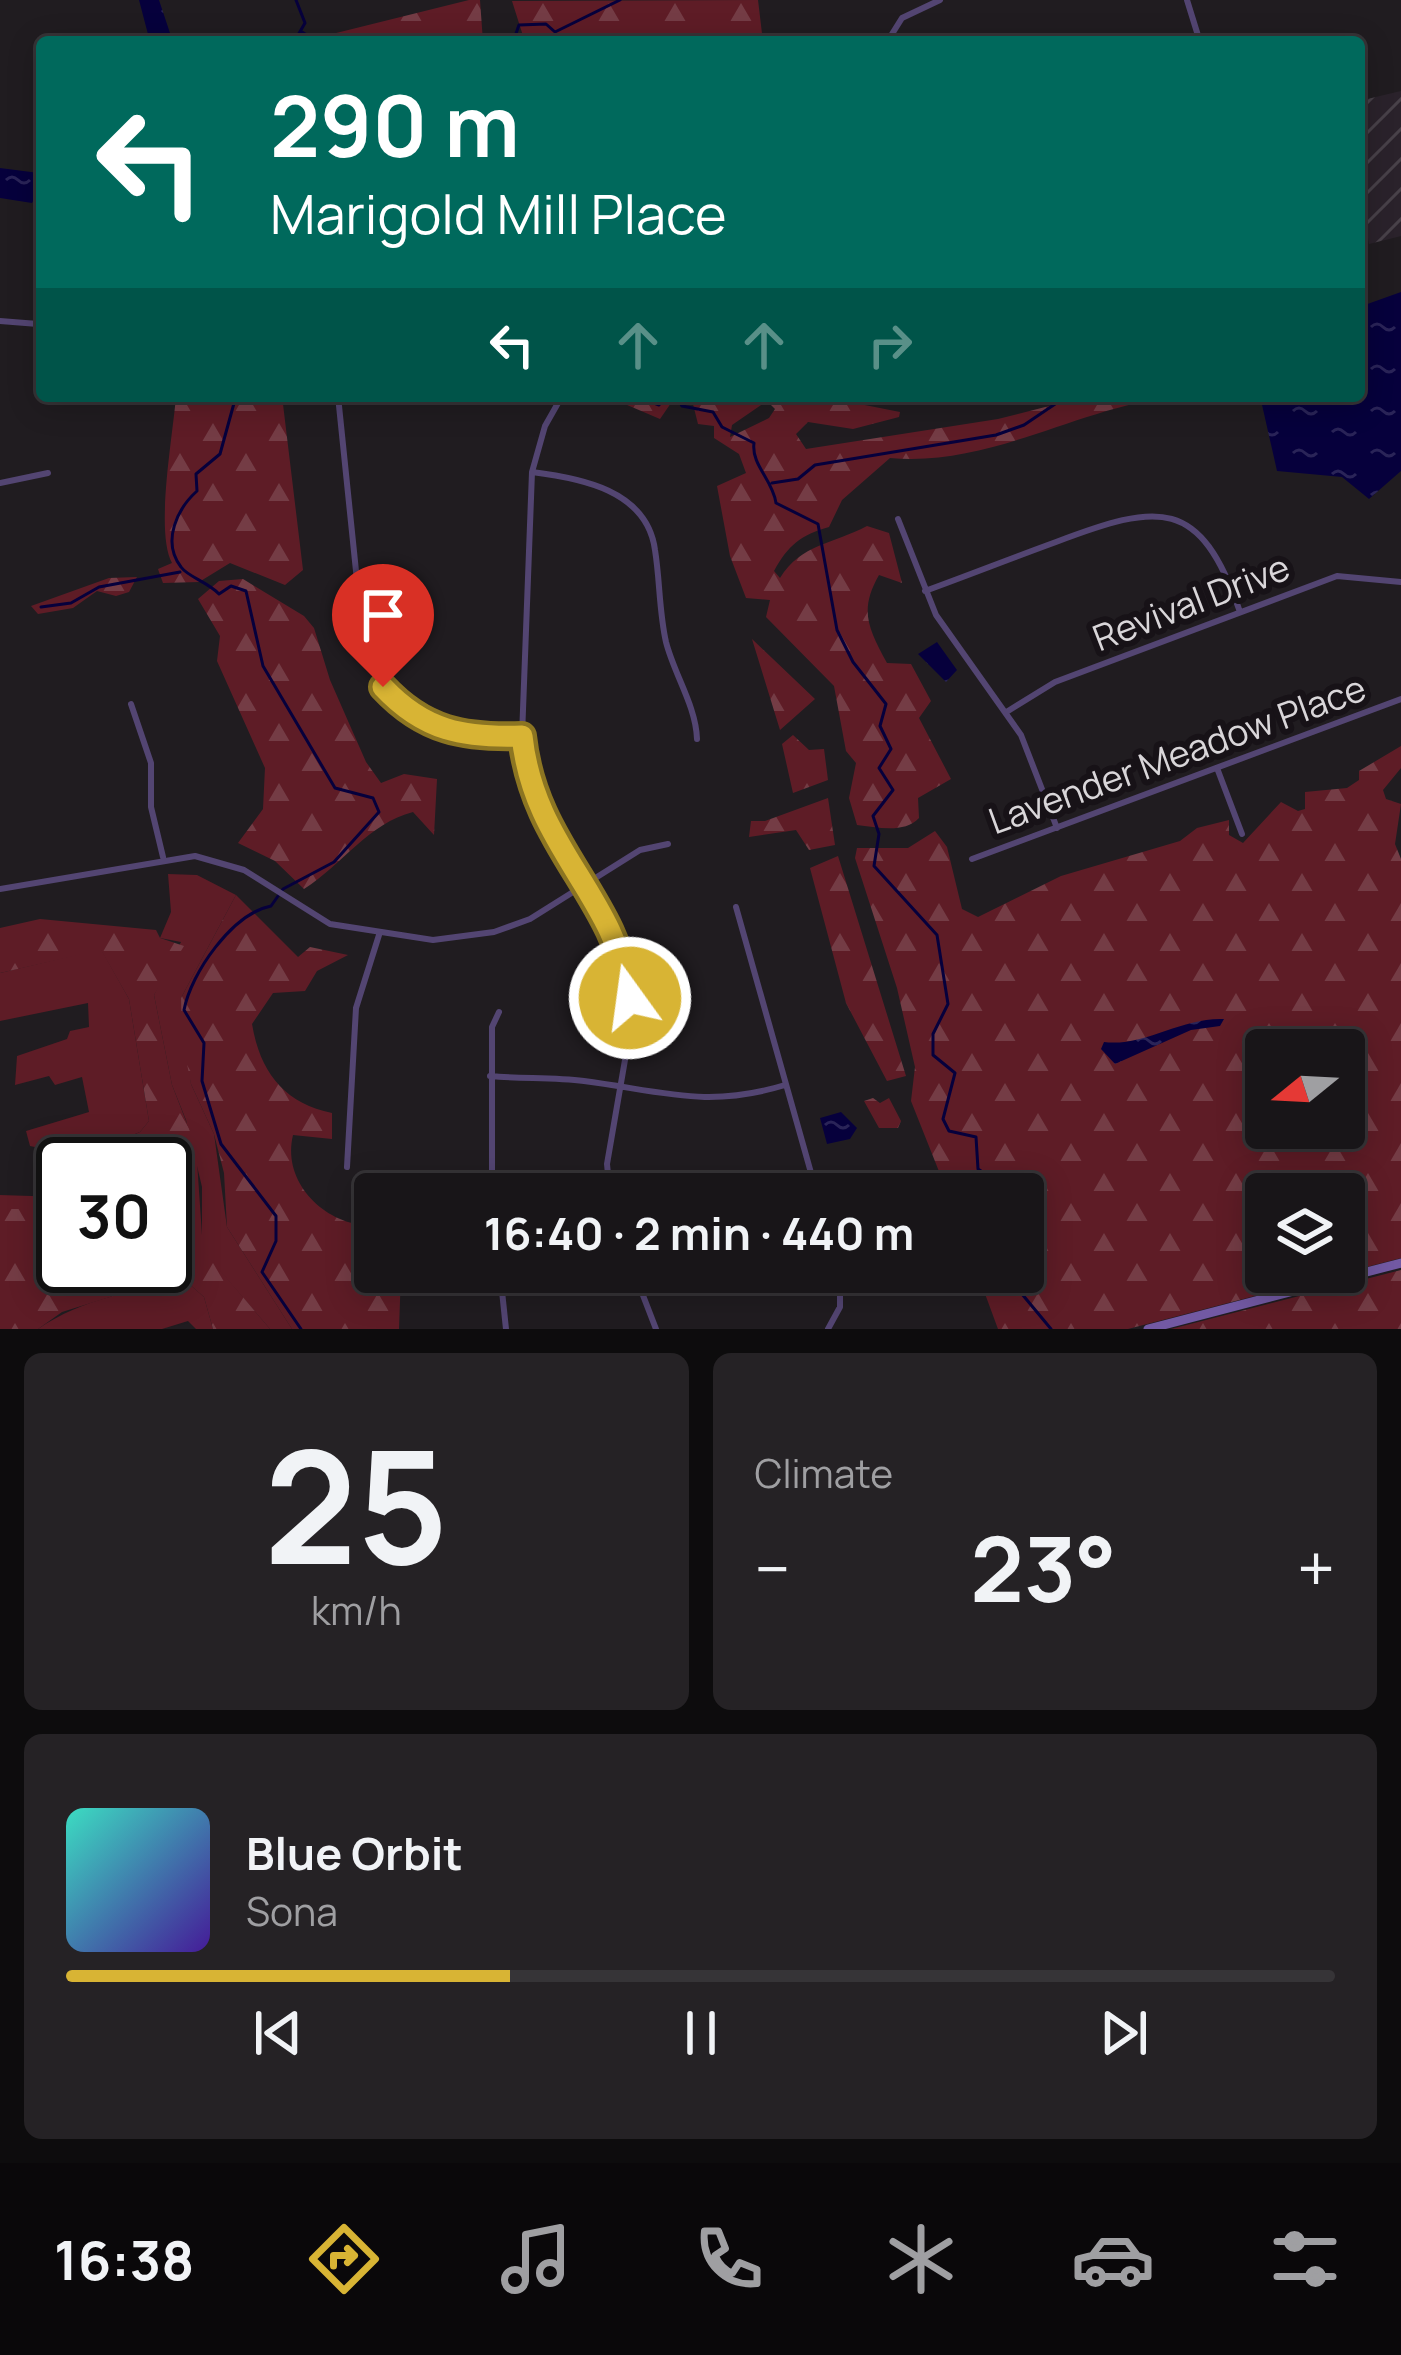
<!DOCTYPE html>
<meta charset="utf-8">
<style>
:root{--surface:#181518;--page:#252225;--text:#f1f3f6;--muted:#9f9fa2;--line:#363437;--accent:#d8b434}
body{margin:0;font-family:Manrope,sans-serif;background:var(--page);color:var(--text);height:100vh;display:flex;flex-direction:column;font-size:45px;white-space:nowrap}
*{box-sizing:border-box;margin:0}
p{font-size:39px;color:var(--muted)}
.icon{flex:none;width:66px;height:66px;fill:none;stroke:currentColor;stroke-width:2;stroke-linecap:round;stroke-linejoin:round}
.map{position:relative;height:1329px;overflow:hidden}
.panel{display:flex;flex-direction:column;gap:24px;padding:24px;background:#0d0c0d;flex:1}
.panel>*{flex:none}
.guide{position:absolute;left:36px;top:36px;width:1329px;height:366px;border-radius:12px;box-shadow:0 6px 30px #0003,0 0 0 3px var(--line);background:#00695c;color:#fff;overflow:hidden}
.needle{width:78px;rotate:252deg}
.tools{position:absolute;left:1245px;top:1029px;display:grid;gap:24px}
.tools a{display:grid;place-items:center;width:120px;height:120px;border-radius:12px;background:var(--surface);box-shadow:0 6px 30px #0003,0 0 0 3px var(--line);font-size:60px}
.speed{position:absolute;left:36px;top:1137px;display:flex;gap:24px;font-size:60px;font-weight:700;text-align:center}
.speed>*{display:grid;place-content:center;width:156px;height:156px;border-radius:50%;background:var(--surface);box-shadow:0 6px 30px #0003,0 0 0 3px var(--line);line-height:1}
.speed .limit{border:6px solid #111;border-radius:18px;background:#fff;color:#111}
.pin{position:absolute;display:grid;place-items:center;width:102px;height:102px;color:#fff;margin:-123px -51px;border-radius:50% 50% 50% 0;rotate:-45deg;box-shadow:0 0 12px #0007}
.pin .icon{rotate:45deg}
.me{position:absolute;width:132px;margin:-66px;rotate:346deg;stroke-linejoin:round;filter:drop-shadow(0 0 9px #0008)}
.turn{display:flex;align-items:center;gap:42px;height:252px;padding:0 36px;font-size:54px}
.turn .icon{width:156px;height:156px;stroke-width:2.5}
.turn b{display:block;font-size:84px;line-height:102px}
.lanes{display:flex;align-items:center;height:114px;padding:0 36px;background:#0003;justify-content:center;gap:60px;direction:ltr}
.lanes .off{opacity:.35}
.big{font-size:90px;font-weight:700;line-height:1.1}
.panel .card{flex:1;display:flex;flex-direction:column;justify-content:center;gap:18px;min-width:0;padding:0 42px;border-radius:18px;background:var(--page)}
.panel .dial{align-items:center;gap:0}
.dial b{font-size:156px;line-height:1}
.song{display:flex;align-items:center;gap:36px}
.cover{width:144px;height:144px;border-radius:18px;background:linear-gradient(135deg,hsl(170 70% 55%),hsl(260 70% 35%))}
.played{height:12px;border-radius:6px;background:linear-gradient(90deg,var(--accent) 35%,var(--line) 35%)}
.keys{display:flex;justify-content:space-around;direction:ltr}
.heat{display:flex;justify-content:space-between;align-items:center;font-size:66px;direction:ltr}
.panel .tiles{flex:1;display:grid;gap:24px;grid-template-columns:1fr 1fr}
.card:last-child{grid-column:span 2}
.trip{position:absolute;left:354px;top:1173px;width:690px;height:120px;border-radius:12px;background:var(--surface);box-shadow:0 6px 30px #0003,0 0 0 3px var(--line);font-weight:700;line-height:120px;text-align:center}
.tabs{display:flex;height:192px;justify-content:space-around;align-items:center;background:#0a080a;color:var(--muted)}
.tabs .icon{width:84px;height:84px}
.tabs .selected{color:var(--accent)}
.tabs b{font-size:54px;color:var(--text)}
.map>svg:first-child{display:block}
.industrial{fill:url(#industrial-furrows)}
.green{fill:#5e1c26}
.forest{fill:url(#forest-firs);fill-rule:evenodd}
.water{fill:url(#water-ripples)}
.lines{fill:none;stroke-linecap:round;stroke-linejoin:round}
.stream{stroke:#06003c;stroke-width:3}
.minor{stroke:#534572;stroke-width:6}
.secondary{stroke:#7259a3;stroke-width:9}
.route-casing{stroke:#8c7522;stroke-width:30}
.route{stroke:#d8b434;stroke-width:21}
.labels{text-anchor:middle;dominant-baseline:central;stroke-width:12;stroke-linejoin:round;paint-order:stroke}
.street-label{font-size:36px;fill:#d9d6d9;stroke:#171217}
</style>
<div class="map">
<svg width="1401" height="1329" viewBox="0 0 1401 1329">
<defs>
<pattern id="industrial-furrows" width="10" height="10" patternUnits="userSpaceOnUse" patternTransform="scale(3)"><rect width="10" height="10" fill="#2a222b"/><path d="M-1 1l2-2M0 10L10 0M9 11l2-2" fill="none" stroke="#484149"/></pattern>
<pattern id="forest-firs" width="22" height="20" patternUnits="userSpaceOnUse" patternTransform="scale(3)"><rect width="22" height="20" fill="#5e1c26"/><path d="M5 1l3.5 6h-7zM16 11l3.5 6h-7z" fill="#743c45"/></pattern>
<pattern id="water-ripples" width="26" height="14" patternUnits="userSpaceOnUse" patternTransform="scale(3)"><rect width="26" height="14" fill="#06003c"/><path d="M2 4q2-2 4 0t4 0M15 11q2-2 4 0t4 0" fill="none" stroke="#2a2458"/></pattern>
</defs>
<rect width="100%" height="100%" fill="#201c20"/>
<path class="industrial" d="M1401,91V236L1369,244L1359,184V101Z"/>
<path class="green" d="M168,874L197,875L236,895L181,998L191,1084L214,1134L227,1227L292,1329H270L202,1250V1187L186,1120L172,1085L154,995L181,942L160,938L171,912Z
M101,949L129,999L149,1121L140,1132L95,1150L92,1157L107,1164C85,1164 55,1151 30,1146L26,1131L89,1112L82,1077L55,1085L49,1076L15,1085L17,1056L67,1039L70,1031L89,1027L88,1003L0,1021V973Z
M0,1195L63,1197V1209H0Z
M187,1282L204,1297L213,1329H196L188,1321L162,1329H38C82,1299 135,1289 187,1282Z"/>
<path class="forest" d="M469,0H480L483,42H300Z
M758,0L763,42H525L512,1Z
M176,396H282L303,570L285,585L230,563L199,582L163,583L158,569L172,563C155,532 173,436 176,396Z
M606,396H669L671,403L660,419Z
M691,396H819L900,412L899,417L853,429L808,422L796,434L806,449L998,419L1088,396H1179C1079,406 993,467 890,458L842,500L829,527C801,535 788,545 774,571L780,578C801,544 833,544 867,526L889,533L902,583L879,575C859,610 868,628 887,663L911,664L931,701L919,718L951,779L918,798L919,818C904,834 877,827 857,825L849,798L856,763L846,751L834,686L766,617L770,600L746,598L730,556L717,486L746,473L739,454L714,438V426L698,424ZM767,401L775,409L769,418L730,437L732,425Z
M137,577L129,592L116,596L97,591L73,608L38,614L31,606L109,578Z
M243,579L304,616L314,628L330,680L366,762L381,783L404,774L437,779L434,835L413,812C369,823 343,864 304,889L275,861L238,843L263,809L265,768L217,661L220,636L198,599L219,581Z
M752,639L815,699L780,730Z
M793,735L809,750L824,749L828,780L793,793L782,744Z
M1401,746V768L1383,790L1386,799L1401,804L1395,844L1401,859V1258L1128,1329H998L977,1272H1023V1194H948L911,1101L915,1067L897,988L855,858L857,848H908L935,831L947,847L962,909L978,917L1061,876L1180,841L1197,828L1229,820V835L1243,843L1281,802L1298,811L1305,809V792L1347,788L1359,780V771ZM1266,1050H1344V1128H1266ZM1266,1194H1344V1272H1266Z
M828,798L835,845L809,850L796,830L749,837L751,821H765Z
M838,856L906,1076L887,1081L846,1003L810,868Z
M236,895L298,957L310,947L348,955L317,971L305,991L273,993L252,1024C260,1072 284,1103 332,1113V1139L293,1135C281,1184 327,1227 375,1226V1272H401L399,1329H292L227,1227L224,1173L214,1134L191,1084L182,1039L181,998Z
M40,919L156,930L160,938L184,946L154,995L172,1085L196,1147L203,1250L270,1329H213L204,1297L187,1282L129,1291L62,1312L38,1329H0V1209H63V1266H165V1164H107L91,1154L140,1132L149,1121L129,999L101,950L0,973V928Z
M873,1098L880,1103L889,1098L901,1121L898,1128H879L864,1101Z
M1401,1270V1329H1171Z"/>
<path class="water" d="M139,0H159L173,42H150Z
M0,168L39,173L41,187L32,203L0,198Z
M1401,292V471L1369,499L1342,477L1277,471L1260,396H1359V307Z
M937,642L957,670L946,682L918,654Z
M1224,1019L1220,1026L1191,1030L1115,1064L1101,1049L1104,1042C1144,1047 1182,1017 1224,1019Z
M841,1112L857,1128L850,1139L827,1144L820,1118Z"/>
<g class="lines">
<path class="stream" d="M302,32L318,42
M294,42L305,23L296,0
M513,42L519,25L546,24L555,32L620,0
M236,396L220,454L196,474L197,491C178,508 161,541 181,567C188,577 208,582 219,594L231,586L246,591L263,666L335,788L373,798L379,812L334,862L283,889L271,906C232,914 191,973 184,1010L204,1043L202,1081L221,1144L276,1216V1241L262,1272L301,1329
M636,396L659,405L664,396
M677,396L682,406L713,412L722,427L754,443C751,465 773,480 776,503L818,524L837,630L853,662L886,704L880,726L891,749L879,768L893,790L873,816L879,834L874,866L937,935L948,1004L933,1034V1055L955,1073L943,1119L949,1131L976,1137L978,1169L996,1181L995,1194
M772,483L798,479L815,465L996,435L1024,425L1067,396
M41,607L71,603L99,587L180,572
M1019,1272L1017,1288L1051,1329"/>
<path class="minor" d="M1187,0L1200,42
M887,42L902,18L940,0
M0,321L38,324
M338,396L363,639C387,723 442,739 522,736
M562,396L545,426L532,472L522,736L538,811L603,915L624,966L630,1031L607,1164L610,1194
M532,472C580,478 647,490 655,550C660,581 659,611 666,642C674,674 696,706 697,739
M0,483L48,473
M898,519L936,615L1021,735L1057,828
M925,591C969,575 1012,558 1056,542C1159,503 1200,496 1240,612
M131,704L151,763V807L163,857
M1008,711L1055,682L1337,576L1401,582
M1217,768L1242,834
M972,859L1401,699
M0,889L195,856L244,870L330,924L433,940L494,932L530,919L640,850L668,844
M736,907L817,1194
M490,1076C521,1079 553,1077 584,1081C661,1091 707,1109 785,1085
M347,1167L356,1008L379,935
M492,1194V1027L499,1012
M500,1272L506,1329
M634,1272L656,1329
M639,1284L671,1272
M828,1329L840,1307V1272"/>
<path class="secondary" d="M1148,1329L1401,1263"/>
</g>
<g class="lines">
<g class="route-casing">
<path id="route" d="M383,687C424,731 464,738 522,736C534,849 616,894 630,998"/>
</g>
<use href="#route" class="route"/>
</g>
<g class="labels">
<g class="street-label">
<text transform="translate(1191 602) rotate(-21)">Revival Drive</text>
<text transform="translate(1177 754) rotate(-20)">Lavender Meadow Place</text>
</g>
</g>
</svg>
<div class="tools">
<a><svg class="needle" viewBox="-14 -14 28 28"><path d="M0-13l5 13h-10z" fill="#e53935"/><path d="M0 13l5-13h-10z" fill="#9f9fa2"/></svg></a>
<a><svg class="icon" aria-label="layers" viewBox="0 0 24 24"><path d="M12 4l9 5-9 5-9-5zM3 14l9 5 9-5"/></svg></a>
</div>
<div class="speed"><div class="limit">30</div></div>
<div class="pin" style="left:383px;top:687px;background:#d93025"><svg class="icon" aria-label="arrive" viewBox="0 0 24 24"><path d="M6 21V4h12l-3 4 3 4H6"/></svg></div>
<svg class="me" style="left:630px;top:998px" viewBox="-20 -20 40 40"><circle r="17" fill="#d8b434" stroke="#fff" stroke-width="3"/><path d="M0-11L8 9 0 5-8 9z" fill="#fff"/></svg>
<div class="trip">16:40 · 2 min · 440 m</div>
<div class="guide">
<div class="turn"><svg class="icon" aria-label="left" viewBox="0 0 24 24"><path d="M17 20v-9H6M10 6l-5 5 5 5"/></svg><div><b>290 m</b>Marigold Mill Place</div></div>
<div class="lanes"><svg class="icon" aria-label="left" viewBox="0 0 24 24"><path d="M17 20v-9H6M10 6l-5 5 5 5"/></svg><svg class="icon off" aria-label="ahead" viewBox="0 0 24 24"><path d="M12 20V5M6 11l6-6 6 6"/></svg><svg class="icon off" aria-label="ahead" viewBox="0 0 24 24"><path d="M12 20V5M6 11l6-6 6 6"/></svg><svg class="icon off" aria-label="right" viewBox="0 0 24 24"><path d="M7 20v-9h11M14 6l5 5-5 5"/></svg></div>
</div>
</div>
<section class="panel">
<div class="tiles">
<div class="card dial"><b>25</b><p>km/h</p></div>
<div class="card"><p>Climate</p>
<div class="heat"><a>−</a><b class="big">23°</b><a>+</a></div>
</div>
<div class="card">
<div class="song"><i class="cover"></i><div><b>Blue Orbit</b><p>Sona</p></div></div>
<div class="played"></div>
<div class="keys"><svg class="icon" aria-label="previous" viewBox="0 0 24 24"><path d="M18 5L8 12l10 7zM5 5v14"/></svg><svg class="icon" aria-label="pause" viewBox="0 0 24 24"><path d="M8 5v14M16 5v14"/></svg><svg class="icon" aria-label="next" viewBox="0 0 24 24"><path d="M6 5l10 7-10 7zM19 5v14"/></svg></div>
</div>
</div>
</section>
<nav class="tabs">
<b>16:38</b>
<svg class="icon selected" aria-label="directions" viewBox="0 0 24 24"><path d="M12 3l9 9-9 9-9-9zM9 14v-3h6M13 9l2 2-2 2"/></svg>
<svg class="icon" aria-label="music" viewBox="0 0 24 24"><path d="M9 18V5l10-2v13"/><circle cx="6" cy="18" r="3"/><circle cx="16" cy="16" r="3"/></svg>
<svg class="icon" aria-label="phone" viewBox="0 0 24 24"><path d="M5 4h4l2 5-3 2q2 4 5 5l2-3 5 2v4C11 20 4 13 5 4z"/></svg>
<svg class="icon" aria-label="climate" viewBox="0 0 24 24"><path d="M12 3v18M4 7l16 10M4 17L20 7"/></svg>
<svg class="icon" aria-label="car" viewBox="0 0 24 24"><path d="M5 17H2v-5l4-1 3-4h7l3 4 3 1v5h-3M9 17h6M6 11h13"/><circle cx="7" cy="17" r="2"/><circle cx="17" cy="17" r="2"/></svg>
<svg class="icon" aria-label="filters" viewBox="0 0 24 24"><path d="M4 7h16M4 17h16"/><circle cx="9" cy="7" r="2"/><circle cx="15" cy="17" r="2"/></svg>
</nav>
